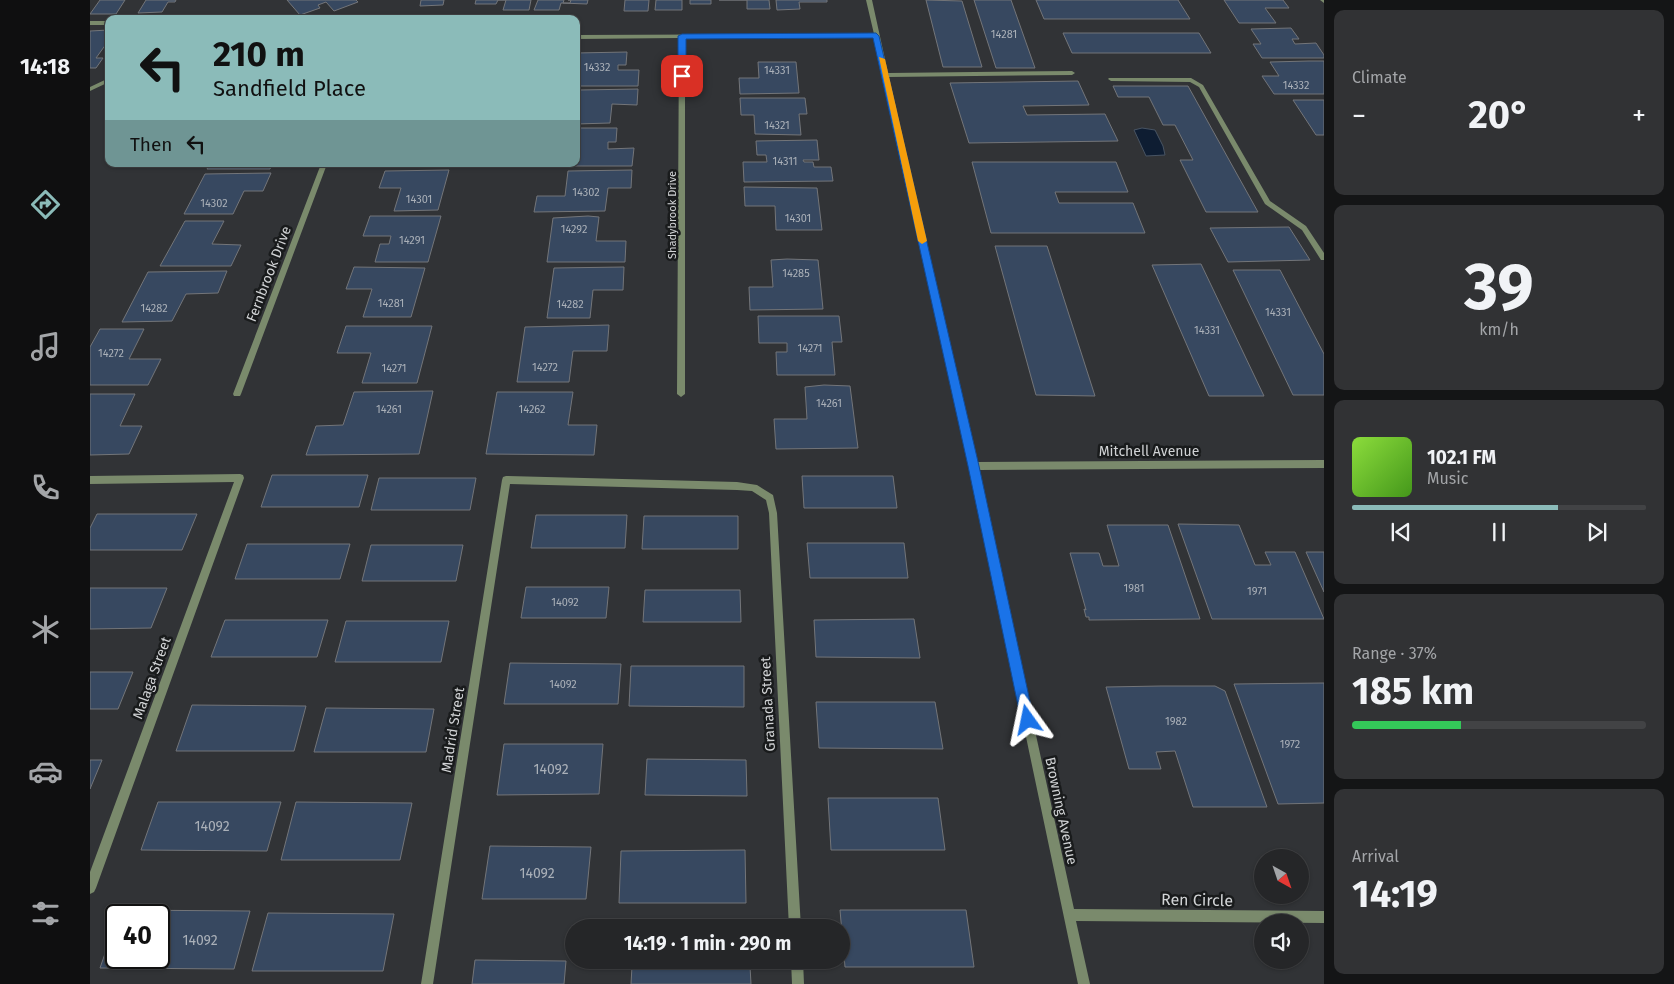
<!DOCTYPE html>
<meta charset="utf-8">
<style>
:root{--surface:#252628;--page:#313234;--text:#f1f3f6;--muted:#a3a5a8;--line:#424345;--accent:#8bbbb9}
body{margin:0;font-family:"Fira Sans",sans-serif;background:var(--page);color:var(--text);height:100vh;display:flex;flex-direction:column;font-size:19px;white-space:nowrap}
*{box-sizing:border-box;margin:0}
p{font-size:16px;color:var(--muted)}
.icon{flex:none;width:28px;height:28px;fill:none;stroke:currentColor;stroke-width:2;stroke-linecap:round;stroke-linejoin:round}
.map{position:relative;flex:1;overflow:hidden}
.details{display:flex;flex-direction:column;gap:10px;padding:10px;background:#141516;width:350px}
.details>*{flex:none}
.banner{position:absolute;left:15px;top:15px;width:475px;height:152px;border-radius:10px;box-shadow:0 1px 4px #0004,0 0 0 1px var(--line);background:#8bbbb9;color:#111;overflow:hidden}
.needle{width:32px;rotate:140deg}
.controls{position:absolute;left:1164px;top:849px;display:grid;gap:10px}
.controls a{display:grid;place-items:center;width:55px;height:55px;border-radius:50%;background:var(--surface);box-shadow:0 1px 4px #0004,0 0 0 1px var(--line);font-size:25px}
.speed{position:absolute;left:15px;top:904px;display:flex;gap:10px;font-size:25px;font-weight:700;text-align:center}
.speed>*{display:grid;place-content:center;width:65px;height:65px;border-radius:50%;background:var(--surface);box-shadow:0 1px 4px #0004,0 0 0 1px var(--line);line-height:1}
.speed .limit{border:2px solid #111;border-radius:8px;background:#fff;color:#111}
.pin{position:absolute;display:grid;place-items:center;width:42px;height:42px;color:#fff;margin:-21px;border-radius:10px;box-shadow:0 2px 8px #0006}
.me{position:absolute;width:55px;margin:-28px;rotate:348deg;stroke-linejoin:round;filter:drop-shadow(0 0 4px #0008)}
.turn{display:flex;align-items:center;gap:18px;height:105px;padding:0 25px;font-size:22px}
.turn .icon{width:65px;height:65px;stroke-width:2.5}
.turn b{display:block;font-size:35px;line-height:42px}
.then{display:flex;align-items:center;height:48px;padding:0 25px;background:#0003;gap:10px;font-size:19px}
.big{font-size:38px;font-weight:700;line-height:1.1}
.details .widget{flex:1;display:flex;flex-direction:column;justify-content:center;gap:8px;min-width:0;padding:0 18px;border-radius:10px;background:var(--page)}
.details .dial{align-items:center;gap:0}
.dial b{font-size:65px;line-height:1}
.song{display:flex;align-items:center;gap:15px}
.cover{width:60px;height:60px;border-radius:8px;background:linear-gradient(135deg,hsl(90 70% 55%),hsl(100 70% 35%))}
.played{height:5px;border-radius:2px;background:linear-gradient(90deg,var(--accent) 70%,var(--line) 70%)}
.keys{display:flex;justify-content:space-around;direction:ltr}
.heat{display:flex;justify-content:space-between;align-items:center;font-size:28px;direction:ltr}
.charge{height:8px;border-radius:4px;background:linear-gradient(90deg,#34c759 37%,var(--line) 0)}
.trip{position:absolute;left:475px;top:919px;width:285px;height:50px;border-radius:25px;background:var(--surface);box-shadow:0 1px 4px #0004,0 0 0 1px var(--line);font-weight:700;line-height:50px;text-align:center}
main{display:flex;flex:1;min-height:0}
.menu{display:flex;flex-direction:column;width:90px;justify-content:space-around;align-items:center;background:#0f0f10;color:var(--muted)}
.menu .icon{width:35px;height:35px}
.menu .on{color:var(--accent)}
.menu b{font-size:22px;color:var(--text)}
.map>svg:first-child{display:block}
.water{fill:#0e1d32;stroke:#485463}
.building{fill:#374860;stroke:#737579}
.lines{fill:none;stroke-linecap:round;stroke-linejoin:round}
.minor{fill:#7a8a6c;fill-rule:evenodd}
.route{fill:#1a73e8;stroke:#114b97}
.slow{fill:#f59e0b}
.labels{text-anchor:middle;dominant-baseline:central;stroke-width:5;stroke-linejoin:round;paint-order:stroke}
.number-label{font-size:11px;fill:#aab0b8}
.far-street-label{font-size:11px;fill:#d1d3d5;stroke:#191b1c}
.street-label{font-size:14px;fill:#d1d3d5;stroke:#191b1c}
.near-number-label{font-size:14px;fill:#aab0b8}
.near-street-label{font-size:16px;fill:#d1d3d5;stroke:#191b1c}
</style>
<main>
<nav class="menu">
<b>14:18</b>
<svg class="icon on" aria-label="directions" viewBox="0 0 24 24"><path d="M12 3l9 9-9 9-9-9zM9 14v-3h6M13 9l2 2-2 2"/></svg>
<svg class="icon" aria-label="music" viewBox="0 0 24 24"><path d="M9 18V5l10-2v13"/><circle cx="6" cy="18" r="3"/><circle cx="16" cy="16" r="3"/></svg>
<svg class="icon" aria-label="phone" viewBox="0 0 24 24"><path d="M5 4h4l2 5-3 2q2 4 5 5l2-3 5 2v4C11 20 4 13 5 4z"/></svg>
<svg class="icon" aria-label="climate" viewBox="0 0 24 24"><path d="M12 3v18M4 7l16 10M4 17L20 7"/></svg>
<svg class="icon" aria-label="car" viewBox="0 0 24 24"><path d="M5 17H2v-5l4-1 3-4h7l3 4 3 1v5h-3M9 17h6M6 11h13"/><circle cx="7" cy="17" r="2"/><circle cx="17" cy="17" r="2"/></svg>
<svg class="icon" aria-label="filters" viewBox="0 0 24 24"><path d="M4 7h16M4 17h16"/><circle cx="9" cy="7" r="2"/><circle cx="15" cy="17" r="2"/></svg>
</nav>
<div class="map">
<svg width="1234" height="984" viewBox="0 0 1234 984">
<rect width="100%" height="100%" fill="#313336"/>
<path class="water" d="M1052,128L1065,130L1073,146L1075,155L1056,156L1044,130Z"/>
<path class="building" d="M10,0H35L26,14H0Z
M56,0H86L85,2H78L72,12L48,13Z
M197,0H266L268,2L244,11L236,2L228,5L230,8L210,15Z
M331,0H354L353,5L330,6Z
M386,0H441L439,10H413L416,0H408L406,4H385Z
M448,0H474L473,3H480L481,0H478H498L497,4L471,3L469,10H444Z
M535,0H559L558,11H534Z
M566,0H592V10H565Z
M600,0H621V4H600Z
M629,0H679L680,9H657V0Z
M686,0H737V2H709L710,9L687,10Z
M836,0L872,1L892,67H853Z
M884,0H921L945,68H906Z
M946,0H1088L1100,19H954Z
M1134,0H1193L1199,8H1175L1186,23H1149Z
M1201,28L1209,39H1202L1205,44L1226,43L1234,55V58H1172L1163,44H1171L1161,29Z
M19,30V40L6,58H13L6,68H0V31Z
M973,33H1109L1121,53H982Z
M537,52L536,65H528V70H549L548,86H486V53Z
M1219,61H1234V94H1184L1172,76H1189L1180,62Z
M668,62H706L709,93L650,94L649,78H669Z
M988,81L999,105L933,106L937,115L1015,114L1028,141L879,143L860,83Z
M1023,86H1098L1168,212H1116L1090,160H1103L1085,125H1073L1059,97H1028Z
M548,89L547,105L522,104L520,123L486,124V105L489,90Z
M650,98H715L717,114H709L711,135L665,134L664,115H651Z
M1203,100H1234V135H1226Z
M486,128H527L526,142H518V149L544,148L542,166H475L476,164H486Z
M727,140L729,160H713L714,162H723L724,167H741L743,181L654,182L653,162H677L676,155H667L666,141Z
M882,162H1026L1038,192H965L969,203H1043L1055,233H901Z
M120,164H182L180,169H117Z
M297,164H362V165L296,166Z
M359,170L348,210L304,211L311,188H289L295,171Z
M542,170L541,188H518L515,211L444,212L447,196H475L478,171Z
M181,173L173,191H154L143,214H94L115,174Z
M654,187L727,188L732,230H686L685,206H655Z
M280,216H351L338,262H285L290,244H299L301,236H273Z
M498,216L509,217L506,241H536L535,262H457L463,218Z
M95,221H134L122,244L151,245L141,266H70Z
M1199,227L1220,260L1138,262L1120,228Z
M905,246H957L1005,396L946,395Z
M697,259L728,260L733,309L660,310L659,287H683L681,260Z
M1111,264L1174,396H1119L1062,265Z
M264,267L335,268L321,317H273L282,289H256Z
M534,267L533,290H503L500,318H457L464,268Z
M1143,270H1190L1234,354V395H1203Z
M137,271L128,293L96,294L82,321L32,322L58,272Z
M668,316H749L752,342H742L745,375H687L686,352H697V343H669Z
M519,325L517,351H483L479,382H427L435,327Z
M256,326H342L327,383H272L281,353H247Z
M10,329H54L39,359H71L58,385H0V347Z
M734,385L760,386L768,448L686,449L684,419H717L715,387Z
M343,391L329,454L216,455L226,426L253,425L264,392Z
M407,392H483L478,425H507L504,455L396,454Z
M0,394H45L30,426H52L39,454L0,455Z
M182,475H278L269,507H171Z
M712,476H803L807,508H714Z
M289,478H386L380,510H281Z
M7,514H107L92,550H0V528Z
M446,515H537L535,548H441Z
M554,516H648V549H552Z
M1088,524L1149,525L1165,565H1181L1175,552H1205L1234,619H1122Z
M1017,525H1078L1110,619L999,620V617H996L994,609L996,610L980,553H1009L1013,566H1029Z
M717,543H814L818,578H720Z
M157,544H260L250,579H145Z
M281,545H373L366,581H272Z
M1216,552H1234V592Z
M436,587H519L516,618H431Z
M0,588H77L61,628L0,629Z
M555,590H650L651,622H553Z
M824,619L830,658L726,657L724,620Z
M135,620H238L227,657H121Z
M256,621H359L351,662H245Z
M420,663L531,664L528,704H414Z
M541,666H654V707L539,706Z
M0,672H43L28,709H0Z
M1234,683V803L1188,804L1144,684Z
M1071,686H1125L1135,691L1177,807H1103L1085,751L1066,752L1071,769H1039L1016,687Z
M726,702H845L853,749L729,748Z
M102,705L216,706L204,751H86Z
M236,708L344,709L336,752H224Z
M414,744H513L509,794L407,795Z
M557,759L656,760L657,796L555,795Z
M0,760H12L0,789Z
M738,798H848L855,850H741Z
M68,802H191L177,851L51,850Z
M206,802L322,803L310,860H191Z
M400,846L501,847L496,899H392Z
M655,850L656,903H529L531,851Z
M30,910L160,911L144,969L10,968L26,922V958H69V915H29Z
M750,910H876L884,967H755Z
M178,913L304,914L293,971H162Z
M385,960L476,961L474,984H382Z
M542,966H660L661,984H541Z"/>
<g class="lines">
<path class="minor" d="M776,0H782L798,73L982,71L985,73L982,75L799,77L886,462L1234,460V468L888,470L984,909L1234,911V923L986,921L1000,984H988L879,466L785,38H595V394L591,397L587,394L589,38L486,39V35L784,34Z
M1230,0H1234V3Z
M0,21H19V25H0Z
M19,78V82L0,91V87Z
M1019,78H1101L1113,85L1180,201L1216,226L1234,253V260H1231L1212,230L1175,204L1109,87L1100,82L1021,81L1018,79Z
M231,164H237L151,394L150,396H144L143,394Z
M150,474L153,475L154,478L6,888L4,892L0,894V872L144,482L0,484V476Z
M416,476L647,482L667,485L683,495L687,513L711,928H699L679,513L676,500L662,491L647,490L420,484L343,984H331L412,480L413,477Z
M701,960H713L714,984H702Z"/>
</g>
<path class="route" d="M786,33L789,36L889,466L944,720L942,724L938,726L933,724L931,720L878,466L783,38L596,39V76L592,79L588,76V36L592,34Z"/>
<path class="slow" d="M789,57L795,59L837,241L832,244L828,241Z"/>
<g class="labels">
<g class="number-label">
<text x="914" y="34">14281</text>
<text x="507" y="67">14332</text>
<text x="687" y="70">14331</text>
<text x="1206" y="85">14332</text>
<text x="687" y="125">14321</text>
<text x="695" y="161">14311</text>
<text x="496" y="192">14302</text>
<text x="329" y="199">14301</text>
<text x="124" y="203">14302</text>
<text x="708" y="218">14301</text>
<text x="484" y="229">14292</text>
<text x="322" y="240">14291</text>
<text x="706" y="273">14285</text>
<text x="301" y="303">14281</text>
<text x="480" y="304">14282</text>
<text x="64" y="308">14282</text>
<text x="1188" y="312">14331</text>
<text x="1117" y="330">14331</text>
<text x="720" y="348">14271</text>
<text x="21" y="353">14272</text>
<text x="455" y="367">14272</text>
<text x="304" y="368">14271</text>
<text x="739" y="403">14261</text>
<text x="299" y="409">14261</text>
<text x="442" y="409">14262</text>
<text x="1044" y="588">1981</text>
<text x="1167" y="591">1971</text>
<text x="475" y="602">14092</text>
<text x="473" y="684">14092</text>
<text x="1086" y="721">1982</text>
<text x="1200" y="744">1972</text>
</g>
<g class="far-street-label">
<text transform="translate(582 215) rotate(-90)">Shadybrook Drive</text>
</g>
<g class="street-label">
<text transform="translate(179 274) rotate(-69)">Fernbrook Drive</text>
<text x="1059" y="451">Mitchell Avenue</text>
<text transform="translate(62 678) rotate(-70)">Malaga Street</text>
<text transform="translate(678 704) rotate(-93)">Granada Street</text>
<text transform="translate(363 730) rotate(-81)">Madrid Street</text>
<text transform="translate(971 811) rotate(78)">Browning Avenue</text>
</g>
<g class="near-number-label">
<text x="461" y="769">14092</text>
<text x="122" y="826">14092</text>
<text x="447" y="873">14092</text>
<text x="110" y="940">14092</text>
</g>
<g class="near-street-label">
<text transform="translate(1107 900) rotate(1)">Ren Circle</text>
</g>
</g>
</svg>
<div class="controls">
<a><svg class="needle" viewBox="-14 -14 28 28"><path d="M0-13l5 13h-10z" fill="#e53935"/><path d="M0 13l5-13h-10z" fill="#a3a5a8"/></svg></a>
<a><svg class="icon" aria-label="sound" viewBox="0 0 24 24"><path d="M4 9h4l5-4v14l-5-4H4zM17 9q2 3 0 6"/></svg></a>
</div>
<div class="speed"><div class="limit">40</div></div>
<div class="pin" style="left:592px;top:76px;background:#d93025"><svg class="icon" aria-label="arrive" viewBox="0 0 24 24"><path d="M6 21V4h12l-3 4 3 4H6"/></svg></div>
<svg class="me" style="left:938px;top:720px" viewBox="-20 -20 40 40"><path d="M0-17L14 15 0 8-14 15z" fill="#1a73e8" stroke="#fff" stroke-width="4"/></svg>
<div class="trip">14:19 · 1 min · 290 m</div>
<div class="banner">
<div class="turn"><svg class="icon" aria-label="left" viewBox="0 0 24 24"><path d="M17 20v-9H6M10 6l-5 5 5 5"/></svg><div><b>210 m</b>Sandfield Place</div></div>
<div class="then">Then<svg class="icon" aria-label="left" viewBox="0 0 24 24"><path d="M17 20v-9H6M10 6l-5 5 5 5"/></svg></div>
</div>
</div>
<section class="details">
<div class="widget"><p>Climate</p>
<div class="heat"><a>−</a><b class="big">20°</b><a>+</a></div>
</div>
<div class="widget dial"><b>39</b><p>km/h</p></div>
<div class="widget">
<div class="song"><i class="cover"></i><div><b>102.1 FM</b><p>Music</p></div></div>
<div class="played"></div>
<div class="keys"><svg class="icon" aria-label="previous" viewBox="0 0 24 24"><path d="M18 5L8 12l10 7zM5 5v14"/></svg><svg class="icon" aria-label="pause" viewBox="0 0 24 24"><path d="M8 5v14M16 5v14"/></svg><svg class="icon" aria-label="next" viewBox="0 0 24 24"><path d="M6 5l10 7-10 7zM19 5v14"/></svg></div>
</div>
<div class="widget"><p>Range · 37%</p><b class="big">185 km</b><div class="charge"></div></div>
<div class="widget"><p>Arrival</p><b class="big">14:19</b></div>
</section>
</main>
